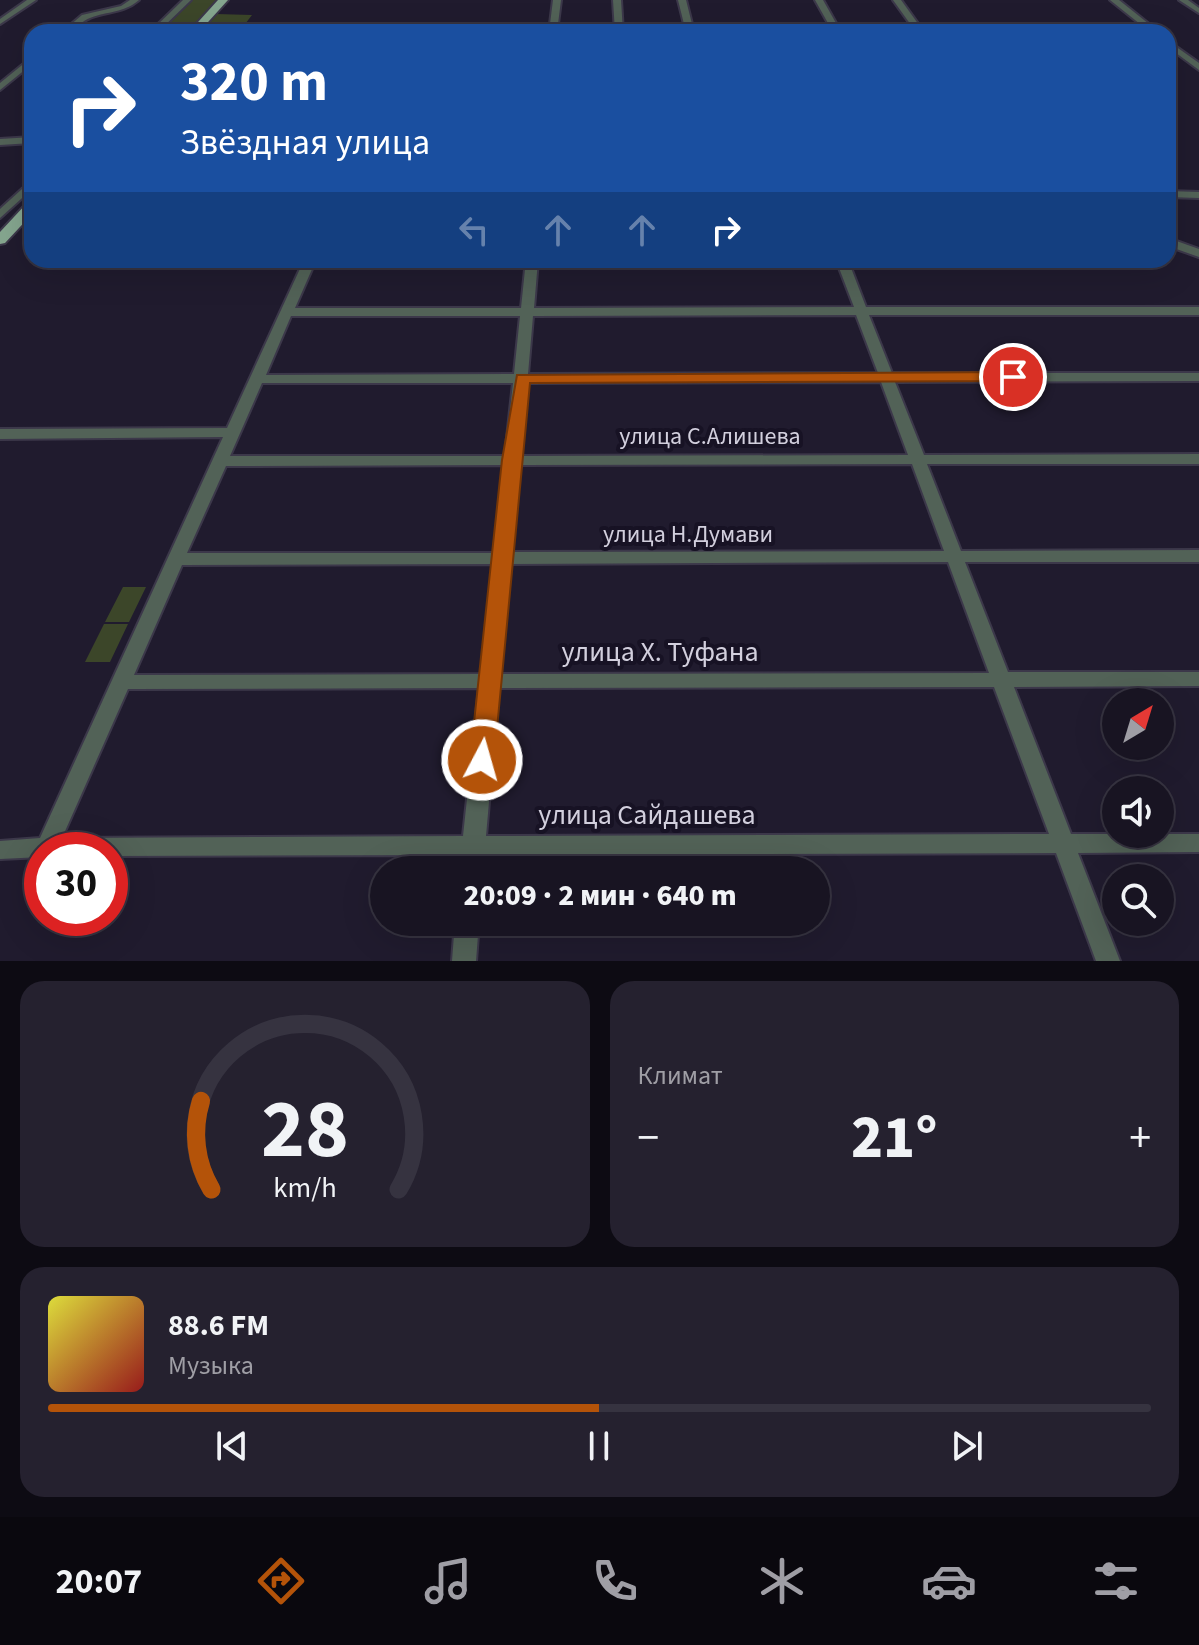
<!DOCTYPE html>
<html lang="ru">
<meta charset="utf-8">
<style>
:root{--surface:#181422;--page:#25212f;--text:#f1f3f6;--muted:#9f9ea5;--line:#363340;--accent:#b45309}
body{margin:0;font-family:"Source Sans 3",sans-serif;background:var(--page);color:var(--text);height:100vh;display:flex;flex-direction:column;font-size:30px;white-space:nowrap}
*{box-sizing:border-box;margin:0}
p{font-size:26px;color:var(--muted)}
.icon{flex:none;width:44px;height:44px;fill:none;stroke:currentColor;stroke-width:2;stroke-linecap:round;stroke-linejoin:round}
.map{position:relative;height:961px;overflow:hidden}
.sheet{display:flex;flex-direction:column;gap:20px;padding:20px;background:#0d0b13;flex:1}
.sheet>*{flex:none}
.guide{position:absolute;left:24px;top:24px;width:1152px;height:244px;border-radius:24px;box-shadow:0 8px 32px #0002,0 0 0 2px var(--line);background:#1a4fa0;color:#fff;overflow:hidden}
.needle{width:52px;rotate:38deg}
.buttons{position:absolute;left:1102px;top:688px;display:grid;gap:16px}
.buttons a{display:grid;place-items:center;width:72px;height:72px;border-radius:50%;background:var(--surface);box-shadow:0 8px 32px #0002,0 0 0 2px var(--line);font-size:40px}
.speed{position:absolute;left:24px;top:832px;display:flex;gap:16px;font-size:40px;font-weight:700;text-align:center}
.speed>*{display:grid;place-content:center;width:104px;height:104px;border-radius:50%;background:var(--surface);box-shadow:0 8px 32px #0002,0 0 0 2px var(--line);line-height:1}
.speed .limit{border:12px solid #d22;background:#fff;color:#111}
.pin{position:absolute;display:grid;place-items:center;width:68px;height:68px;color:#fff;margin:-34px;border:4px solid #fff;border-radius:50%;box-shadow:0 2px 8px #0007}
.me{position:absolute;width:88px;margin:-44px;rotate:6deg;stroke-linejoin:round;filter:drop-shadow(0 0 6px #0008)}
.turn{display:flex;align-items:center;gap:28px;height:168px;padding:0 24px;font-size:36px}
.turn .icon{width:104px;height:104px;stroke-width:2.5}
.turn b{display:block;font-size:56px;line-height:68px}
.lanes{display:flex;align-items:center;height:76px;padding:0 24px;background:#0003;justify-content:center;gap:40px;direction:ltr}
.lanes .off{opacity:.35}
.big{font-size:60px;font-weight:800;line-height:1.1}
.sheet .card{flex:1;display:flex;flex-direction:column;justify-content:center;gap:12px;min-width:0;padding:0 28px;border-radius:24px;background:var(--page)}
.sheet .dial{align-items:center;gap:0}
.dial svg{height:208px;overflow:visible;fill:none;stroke:var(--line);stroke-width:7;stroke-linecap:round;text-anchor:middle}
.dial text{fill:var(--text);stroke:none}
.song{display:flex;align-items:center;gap:24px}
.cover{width:96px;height:96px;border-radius:12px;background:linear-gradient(135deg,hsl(60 70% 55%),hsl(0 70% 35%))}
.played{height:8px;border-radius:4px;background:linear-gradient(90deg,var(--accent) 50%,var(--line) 50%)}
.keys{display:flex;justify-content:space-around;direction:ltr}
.heat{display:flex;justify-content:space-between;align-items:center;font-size:44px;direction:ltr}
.sheet .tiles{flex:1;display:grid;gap:20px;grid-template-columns:1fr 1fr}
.card:last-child{grid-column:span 2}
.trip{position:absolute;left:370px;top:856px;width:460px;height:80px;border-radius:40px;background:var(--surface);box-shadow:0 8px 32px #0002,0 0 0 2px var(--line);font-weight:800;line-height:80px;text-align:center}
.dock{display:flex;height:128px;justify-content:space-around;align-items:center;background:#0a080e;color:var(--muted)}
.dock .icon{width:56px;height:56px}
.dock .on{color:var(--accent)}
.dock b{font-size:36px;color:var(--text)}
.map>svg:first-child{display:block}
.green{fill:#3c4629}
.building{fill:#4d3816}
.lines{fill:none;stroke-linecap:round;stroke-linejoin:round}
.minor-casing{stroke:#3c384a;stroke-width:4}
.major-casing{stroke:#3c384a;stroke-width:4}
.minor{fill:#526257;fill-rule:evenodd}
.major{fill:#85a68f;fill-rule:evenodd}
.route{fill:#b45309;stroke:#753606;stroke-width:2}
.labels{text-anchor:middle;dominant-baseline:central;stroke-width:8;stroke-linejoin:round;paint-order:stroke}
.street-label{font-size:24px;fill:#d2cfdd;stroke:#171224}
.near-street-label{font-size:28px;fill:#d2cfdd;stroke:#171224}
</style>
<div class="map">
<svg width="1199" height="961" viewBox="0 0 1199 961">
<rect width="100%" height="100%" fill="#201b2e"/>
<path class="green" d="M189,0H219L188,32H156Z
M215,14L252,15L239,32H199Z
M123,587H146L129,622H105Z
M104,624H128L110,662H85Z"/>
<path class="building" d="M313,22H355L350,32H307Z"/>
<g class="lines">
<g class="minor-casing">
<path id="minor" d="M27,0H36L0,24V19Z
M130,0H139C124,13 108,11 90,18C79,22 75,32 62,32L82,15L121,6Z
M183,0H191L158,32H150Z
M553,0H561L557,32H549Z
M613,0H621L623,32H615Z
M678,0H686L694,32H686Z
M815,0H823L841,32H833Z
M893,0H901L924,32H916Z
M1110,0H1119L1159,32H1150Z
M1179,0H1188L1199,8V13Z
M1168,41L1199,63V70L1168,47Z
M32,57V64L0,90V83Z
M32,137V143L0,145V139Z
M32,180V189L0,218V209Z
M1168,191L1199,192V198L1168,197Z
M1168,238L1199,249V257L1168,246Z
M304,260H316L295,308H521L526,260H538L534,308L854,307L836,260H848L866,307H1199V315H869L892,373H1199V381L895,382L924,455L1199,454V464H927L961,551L1199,550V562H965L1008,672H1199V686L1014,687L1071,834H1199V852L1078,853L1120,961H1096L1056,853L484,855L483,870H459L461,855L110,856V850H42V857L0,859V841L40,838L223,437L0,439V429L227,428ZM856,315L878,373L528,374L533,316ZM291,316H520L514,374L266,375ZM881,382L908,455L520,456L527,383ZM262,383H513L505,456H230ZM912,464L944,551L511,552L519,465ZM504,465L494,553H187L226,466ZM948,562L989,673L500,674L510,564ZM493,564L481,674L134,675L182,565ZM994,687L1049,834L486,836L499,688ZM479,688L463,836L62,838L128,689Z
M455,922H479L476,961H452Z"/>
</g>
<g class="major-casing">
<path id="major" d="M218,0H228L199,32H189Z
M32,202V214L5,243L0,244V232L27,203Z"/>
</g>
<use href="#minor" class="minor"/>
<use href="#major" class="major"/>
</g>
<path class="route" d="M1013,372L1021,377L1018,381L530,383L494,760L490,767L482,769L473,767L470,760L502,460L517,375Z"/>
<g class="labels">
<g class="street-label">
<text x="710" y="436">улица С.Алишева</text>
<text x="688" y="534">улица Н.Думави</text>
</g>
<g class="near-street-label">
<text x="660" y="652">улица Х. Туфана</text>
<text x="647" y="815">улица Сайдашева</text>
</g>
</g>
</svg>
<div class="buttons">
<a><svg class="needle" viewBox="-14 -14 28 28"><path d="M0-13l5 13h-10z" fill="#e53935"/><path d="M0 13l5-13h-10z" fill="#9f9ea5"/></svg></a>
<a><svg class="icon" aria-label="sound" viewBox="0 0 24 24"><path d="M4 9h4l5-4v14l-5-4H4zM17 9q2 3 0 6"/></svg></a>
<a><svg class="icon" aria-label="search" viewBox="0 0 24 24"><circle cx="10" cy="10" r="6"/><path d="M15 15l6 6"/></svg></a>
</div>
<div class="speed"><div class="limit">30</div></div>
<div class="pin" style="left:1013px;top:377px;background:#d93025"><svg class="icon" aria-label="arrive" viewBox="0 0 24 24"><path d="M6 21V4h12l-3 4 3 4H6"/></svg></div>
<svg class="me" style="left:482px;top:760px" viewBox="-20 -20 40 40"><circle r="17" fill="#b45309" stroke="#fff" stroke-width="3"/><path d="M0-11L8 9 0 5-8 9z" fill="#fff"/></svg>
<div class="trip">20:09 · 2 мин · 640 m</div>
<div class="guide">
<div class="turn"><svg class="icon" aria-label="right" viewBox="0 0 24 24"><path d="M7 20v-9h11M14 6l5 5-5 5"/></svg><div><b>320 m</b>Звёздная улица</div></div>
<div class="lanes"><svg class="icon off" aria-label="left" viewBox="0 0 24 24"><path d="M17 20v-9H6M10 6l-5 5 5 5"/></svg><svg class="icon off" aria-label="ahead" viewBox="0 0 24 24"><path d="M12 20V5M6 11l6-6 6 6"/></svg><svg class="icon off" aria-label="ahead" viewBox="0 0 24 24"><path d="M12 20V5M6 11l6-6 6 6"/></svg><svg class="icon" aria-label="right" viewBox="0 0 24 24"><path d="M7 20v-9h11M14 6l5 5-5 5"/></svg></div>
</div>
</div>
<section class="sheet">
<div class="tiles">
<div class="card dial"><svg viewBox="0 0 100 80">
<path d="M14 69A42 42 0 1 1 86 69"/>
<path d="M14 69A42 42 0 0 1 10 35" stroke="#b45309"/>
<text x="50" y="56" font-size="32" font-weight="700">28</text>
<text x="50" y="72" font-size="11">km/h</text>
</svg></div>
<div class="card"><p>Климат</p>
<div class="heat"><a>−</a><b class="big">21°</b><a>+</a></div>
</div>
<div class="card">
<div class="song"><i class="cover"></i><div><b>88.6 FM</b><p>Музыка</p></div></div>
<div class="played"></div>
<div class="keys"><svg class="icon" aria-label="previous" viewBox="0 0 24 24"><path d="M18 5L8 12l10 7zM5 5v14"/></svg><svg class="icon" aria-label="pause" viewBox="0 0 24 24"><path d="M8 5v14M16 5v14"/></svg><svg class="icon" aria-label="next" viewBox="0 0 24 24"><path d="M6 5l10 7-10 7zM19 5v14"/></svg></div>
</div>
</div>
</section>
<nav class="dock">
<b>20:07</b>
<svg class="icon on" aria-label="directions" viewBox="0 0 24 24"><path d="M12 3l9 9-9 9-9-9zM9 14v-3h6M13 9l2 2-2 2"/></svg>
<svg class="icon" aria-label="music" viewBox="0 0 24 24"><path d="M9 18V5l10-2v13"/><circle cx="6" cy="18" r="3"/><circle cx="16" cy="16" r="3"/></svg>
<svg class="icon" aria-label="phone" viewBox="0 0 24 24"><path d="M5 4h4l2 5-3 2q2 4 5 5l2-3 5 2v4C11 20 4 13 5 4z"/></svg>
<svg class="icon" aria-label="climate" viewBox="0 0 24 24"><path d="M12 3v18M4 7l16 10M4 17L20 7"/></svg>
<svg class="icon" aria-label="car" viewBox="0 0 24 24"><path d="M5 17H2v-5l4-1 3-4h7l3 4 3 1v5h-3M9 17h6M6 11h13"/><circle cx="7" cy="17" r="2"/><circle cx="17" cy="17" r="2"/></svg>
<svg class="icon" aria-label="filters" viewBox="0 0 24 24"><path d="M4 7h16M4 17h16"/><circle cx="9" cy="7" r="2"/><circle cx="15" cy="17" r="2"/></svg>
</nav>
